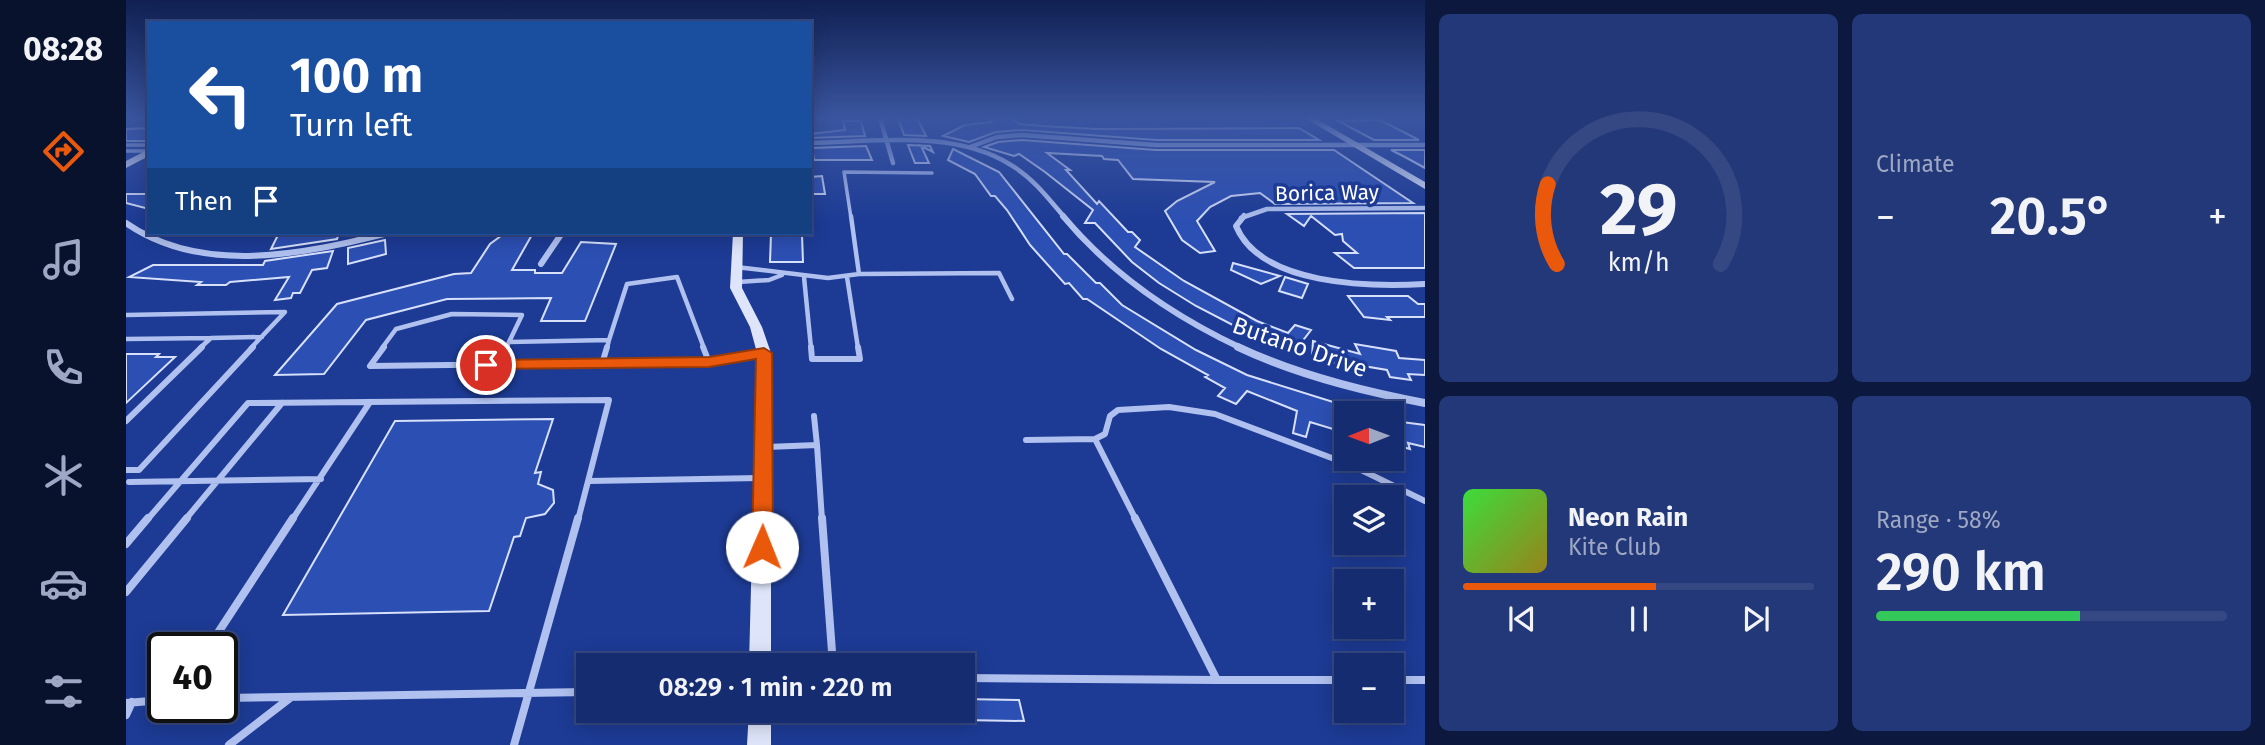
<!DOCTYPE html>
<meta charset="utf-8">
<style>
:root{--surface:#162c70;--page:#233878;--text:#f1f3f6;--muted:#9ea7c3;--line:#354883;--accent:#ea580c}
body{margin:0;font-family:"Fira Sans",sans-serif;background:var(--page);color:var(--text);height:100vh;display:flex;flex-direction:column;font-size:26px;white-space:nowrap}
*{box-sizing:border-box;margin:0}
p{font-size:23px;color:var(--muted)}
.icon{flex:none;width:38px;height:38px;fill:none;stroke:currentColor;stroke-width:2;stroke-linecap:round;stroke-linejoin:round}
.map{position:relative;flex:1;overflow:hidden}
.drawer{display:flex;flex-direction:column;gap:14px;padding:14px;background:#0c183e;width:840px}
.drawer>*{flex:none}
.banner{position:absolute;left:21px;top:21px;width:665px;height:214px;border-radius:0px;box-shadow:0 4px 18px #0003,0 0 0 2px var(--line);background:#1a4fa0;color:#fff;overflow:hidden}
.needle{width:46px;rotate:269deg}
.tools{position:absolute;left:1208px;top:401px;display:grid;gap:14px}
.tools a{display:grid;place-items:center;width:70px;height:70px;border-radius:0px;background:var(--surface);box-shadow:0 4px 18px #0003,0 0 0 2px var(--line);font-size:35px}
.speed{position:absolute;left:21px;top:632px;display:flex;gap:14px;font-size:35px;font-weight:700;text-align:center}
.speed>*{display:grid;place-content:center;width:91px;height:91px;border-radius:50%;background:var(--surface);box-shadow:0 4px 18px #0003,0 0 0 2px var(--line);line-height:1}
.speed .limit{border:4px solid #111;border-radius:10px;background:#fff;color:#111}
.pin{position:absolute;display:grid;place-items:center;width:60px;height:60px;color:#fff;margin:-30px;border:4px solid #fff;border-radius:50%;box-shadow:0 2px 7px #0007}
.me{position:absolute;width:77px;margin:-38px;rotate:1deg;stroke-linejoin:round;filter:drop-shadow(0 0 5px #0008)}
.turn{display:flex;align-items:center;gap:24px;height:147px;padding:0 28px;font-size:32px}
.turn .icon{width:91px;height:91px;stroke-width:2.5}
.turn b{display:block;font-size:49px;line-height:60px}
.then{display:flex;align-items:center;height:66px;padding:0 28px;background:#0003;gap:14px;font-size:26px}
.big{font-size:52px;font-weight:600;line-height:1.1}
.drawer .widget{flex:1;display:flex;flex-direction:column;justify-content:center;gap:10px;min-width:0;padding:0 24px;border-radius:10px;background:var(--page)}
.drawer .dial{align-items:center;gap:0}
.dial svg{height:182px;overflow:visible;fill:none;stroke:var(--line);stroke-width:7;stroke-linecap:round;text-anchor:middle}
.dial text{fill:var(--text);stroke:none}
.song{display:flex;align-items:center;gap:21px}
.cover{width:84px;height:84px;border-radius:10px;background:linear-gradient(135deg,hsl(120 70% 55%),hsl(50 70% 35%))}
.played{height:7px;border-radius:4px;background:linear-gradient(90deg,var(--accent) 55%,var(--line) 55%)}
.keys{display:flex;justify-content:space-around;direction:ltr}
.heat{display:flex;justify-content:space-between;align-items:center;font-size:38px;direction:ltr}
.charge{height:10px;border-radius:5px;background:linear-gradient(90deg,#34c759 58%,var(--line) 0)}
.drawer .tiles{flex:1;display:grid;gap:14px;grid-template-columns:repeat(2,1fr)}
.trip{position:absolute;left:450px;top:653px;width:399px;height:70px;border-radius:0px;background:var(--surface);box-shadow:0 4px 18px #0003,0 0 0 2px var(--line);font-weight:600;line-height:70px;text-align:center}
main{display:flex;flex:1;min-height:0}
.dock{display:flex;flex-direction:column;width:126px;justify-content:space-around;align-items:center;background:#09122d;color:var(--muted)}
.dock .icon{width:49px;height:49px}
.dock .selected{color:var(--accent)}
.dock b{font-size:32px;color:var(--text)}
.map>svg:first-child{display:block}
.building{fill:#2c4fb3;stroke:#d7e0fb;stroke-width:2}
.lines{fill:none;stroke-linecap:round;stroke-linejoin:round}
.lane-far3{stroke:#b0c1ef;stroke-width:3.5}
.lane-far2{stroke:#b0c1ef;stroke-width:4.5}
.lane-far1{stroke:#b0c1ef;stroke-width:6}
.lane{stroke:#b0c1ef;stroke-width:8}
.street-far2{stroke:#b0c1ef;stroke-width:4.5}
.street-far1{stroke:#b0c1ef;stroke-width:6}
.street{stroke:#b0c1ef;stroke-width:8}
.secondary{fill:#dee5fb;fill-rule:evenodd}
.route{fill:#ea580c;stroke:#983908;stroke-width:2}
.labels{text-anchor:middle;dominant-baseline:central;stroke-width:7;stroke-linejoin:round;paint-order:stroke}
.far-street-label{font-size:21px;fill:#fff;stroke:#1d3b95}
.street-label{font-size:24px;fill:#fff;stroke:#1d3b95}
</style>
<main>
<nav class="dock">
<b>08:28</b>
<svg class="icon selected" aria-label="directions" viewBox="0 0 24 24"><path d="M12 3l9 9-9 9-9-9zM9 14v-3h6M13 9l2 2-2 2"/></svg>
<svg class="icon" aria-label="music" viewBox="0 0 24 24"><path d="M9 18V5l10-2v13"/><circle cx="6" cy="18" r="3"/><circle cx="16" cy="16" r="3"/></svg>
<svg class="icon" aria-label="phone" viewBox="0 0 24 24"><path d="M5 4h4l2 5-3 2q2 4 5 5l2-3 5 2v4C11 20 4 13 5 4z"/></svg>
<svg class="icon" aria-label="climate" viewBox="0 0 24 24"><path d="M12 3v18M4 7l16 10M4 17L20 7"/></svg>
<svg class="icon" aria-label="car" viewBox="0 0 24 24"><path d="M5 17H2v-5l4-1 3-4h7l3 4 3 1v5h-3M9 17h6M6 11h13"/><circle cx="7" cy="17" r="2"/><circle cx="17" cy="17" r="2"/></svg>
<svg class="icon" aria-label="filters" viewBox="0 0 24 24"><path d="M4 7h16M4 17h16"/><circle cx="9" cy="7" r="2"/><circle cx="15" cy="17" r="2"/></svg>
</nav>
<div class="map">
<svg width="1299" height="745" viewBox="0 0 1299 745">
<rect width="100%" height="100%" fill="#1d3b95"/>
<path class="building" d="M772,118H791L800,136L778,135Z
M864,119H886L894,124L917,126L971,129L1173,128L1193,140H1030L896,130L870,132L843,142L817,136L839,125L866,122Z
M1254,120L1293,140H1248L1212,121Z
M717,121H735L739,136L684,138V134L719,130Z
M23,128V138L19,141H0V129Z
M896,140L1030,150H1208L1287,203L1149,204L1134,193L1105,196L1084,207L1071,221L1089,251L1074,253L1056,240L1039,211L1051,201L1089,182L1007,179L992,160L978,159L976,156L921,153L944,170H940L971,204L973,201L1002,232H1006L1014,240L1009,247L1058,281L1131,321L1162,333L1169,325L1185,330L1168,352L1126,335L1070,306L1033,283L1006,262L969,223H959L967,210L919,172L893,154L888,156L858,147L872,142Z
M782,145L804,146L807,152L795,146L803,163H789Z
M740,146L746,160H688L686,148Z
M827,149L873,172L938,254H941L970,283H974L996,305L1070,350L1121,375L1220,406V433L1184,422L1180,437L1167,433L1171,411L1121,391L1110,404L1092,396L1099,388L1079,377L1082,375L1035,349L961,299H957L943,283L939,284L904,245L881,210L869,196H865L849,174L822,160Z
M1265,150H1299V168L1279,157Z
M696,176L699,194H684V177Z
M0,194H23V209L0,203Z
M1299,213V268H1228L1209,253H1231L1217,241L1216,234L1209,235L1185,216L1178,226L1161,214Z
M153,233H213L211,239L145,249Z
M379,233H407L386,270H409V273H436L455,242L490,244L459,321H415L425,298L321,299L240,320L198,374L149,375L211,304L328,274L345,273L364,244Z
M645,234L676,235L677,262H644Z
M259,240L260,254L222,264V248Z
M207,251L201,268L186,270L174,293H167L165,298L149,300L163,277L104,282L100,285H71L75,282L3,277L27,265H137L139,261Z
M1107,263L1154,276L1135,284L1105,270Z
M1159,277L1182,284L1176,298L1153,291Z
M1222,296H1282L1292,304H1299V317H1261L1264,320L1238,317Z
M1187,341L1234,354L1229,344L1270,351L1273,358L1299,360V375L1282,374L1285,380L1264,377L1261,370L1225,364V368L1186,357Z
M0,354H33L30,357H49L0,403Z
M1265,403L1270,404L1276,422L1299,425V447L1282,443L1284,449L1265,444Z
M427,419L409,473L415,472L412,484L427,490L428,503L419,514L400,518L394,536L388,537L363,611L157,615L269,421Z
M836,699L893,700L898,721L836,720Z"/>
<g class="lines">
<path class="lane-far3" d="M0,145H23
M0,151H23
M725,218L718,172L806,173"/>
<path class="lane-far2" d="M725,216L733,274
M610,267L702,278L733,274L873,273L886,299
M678,277L685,348
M721,277L732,348
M612,282L643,280L656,275
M0,315L159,312L125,348
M85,338L136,337
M0,339L85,338L74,348
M256,348L270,329L326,314L396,315L383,342L483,340L501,284L551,277L578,348
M380,348L383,342
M481,348L483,340"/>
<path class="lane-far1" d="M258,347L244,366L583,362
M577,347L583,362
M685,347L686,359H734L732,347
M583,362L635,353
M476,364L481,347
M373,365L381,347
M0,421L76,347
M969,439L979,434L984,416L992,410L1043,407L1089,414L1227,466L1299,501
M900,440L969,439L1010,520
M691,445L696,520
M641,447L691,445L688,416
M0,470H13L127,347
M463,481L634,478
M3,482L195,479
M21,520L122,403L483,400L452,520
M59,520L156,403
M166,520L244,402"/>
<path class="lane" d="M696,518L707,665
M0,544L22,518
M0,592L61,518
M82,648L167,518
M836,678L1091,680L1009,518
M1091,680H1220
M1265,680H1299
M96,698L462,692
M0,703L37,700
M0,715L6,702
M103,745L164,698
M388,745L452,518"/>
<path class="street-far2" d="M754,118L767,163
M684,143C748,142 828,129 885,165C907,178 923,199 939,218
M844,147L871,137L896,135L1030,145H1299
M1115,218L1141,209L1299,208"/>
<path class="street-far1" d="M937,216C986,275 1047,316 1115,348
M1118,216L1110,226C1135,286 1244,287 1299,284
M0,223C76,276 178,254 262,233
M505,233H512
M415,264L436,233"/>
<path class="street" d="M1112,347C1171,375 1235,391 1299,403"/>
<path class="secondary" d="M1179,118H1189L1299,182V189Z
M23,149V156L0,168V161Z
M607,233H617L616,288L636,327L645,353V665H623L631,353L624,327L604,288Z
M623,710H645V745H621Z"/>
</g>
<linearGradient id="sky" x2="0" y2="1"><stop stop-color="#102052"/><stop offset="0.53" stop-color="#3a55a0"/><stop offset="1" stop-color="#3a55a0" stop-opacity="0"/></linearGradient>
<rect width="1299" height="223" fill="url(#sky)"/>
<path class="route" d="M638,348L646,353L647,547L644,553L636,555L629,553L626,547L630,359L583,367L360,369L353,365L360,360L583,357Z"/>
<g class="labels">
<g class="far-street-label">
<text transform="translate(1201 193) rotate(-1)">Borica Way</text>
</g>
<g class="street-label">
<text transform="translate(1174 347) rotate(19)">Butano Drive</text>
</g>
</g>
</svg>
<div class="tools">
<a><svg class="needle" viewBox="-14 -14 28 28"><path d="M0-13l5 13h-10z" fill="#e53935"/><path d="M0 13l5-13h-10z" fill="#9ea7c3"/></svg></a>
<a><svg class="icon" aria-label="layers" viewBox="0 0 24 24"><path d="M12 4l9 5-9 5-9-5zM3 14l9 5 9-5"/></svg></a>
<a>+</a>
<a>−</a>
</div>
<div class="speed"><div class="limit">40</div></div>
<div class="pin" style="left:360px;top:365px;background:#d93025"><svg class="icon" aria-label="arrive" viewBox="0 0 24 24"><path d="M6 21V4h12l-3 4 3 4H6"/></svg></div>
<svg class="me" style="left:636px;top:547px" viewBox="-20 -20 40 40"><circle r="19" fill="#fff"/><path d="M0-13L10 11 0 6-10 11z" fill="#ea580c"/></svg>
<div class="trip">08:29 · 1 min · 220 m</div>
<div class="banner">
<div class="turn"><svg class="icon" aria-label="left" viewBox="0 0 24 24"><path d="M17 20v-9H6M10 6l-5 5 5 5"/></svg><div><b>100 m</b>Turn left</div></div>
<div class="then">Then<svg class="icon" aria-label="arrive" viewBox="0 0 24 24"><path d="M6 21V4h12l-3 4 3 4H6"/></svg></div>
</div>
</div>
<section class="drawer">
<div class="tiles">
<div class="widget dial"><svg viewBox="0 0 100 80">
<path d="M14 69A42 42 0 1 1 86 69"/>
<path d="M14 69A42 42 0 0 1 10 34" stroke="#ea580c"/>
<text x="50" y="56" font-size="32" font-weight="700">29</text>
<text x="50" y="72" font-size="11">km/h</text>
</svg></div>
<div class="widget"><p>Climate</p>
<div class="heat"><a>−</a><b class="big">20.5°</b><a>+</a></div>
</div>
<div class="widget">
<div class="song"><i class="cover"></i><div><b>Neon Rain</b><p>Kite Club</p></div></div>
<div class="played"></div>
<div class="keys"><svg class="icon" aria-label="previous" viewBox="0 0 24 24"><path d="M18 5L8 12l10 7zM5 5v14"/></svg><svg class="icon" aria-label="pause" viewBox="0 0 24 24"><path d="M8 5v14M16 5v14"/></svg><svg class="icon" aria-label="next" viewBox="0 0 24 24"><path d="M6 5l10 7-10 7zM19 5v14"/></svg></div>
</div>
<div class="widget"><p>Range · 58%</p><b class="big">290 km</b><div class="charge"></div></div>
</div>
</section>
</main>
